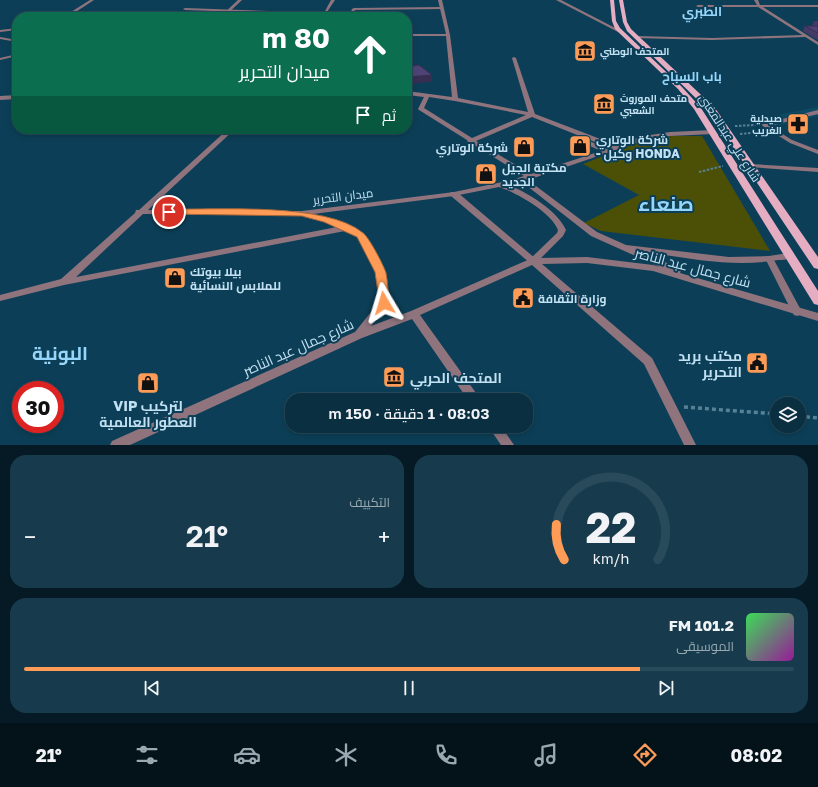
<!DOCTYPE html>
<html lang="ar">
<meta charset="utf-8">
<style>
:root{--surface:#092f41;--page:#173b4c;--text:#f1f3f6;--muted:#99a9b1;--line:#294a5a;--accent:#fe9c57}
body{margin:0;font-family:"Golos Text",Cairo,sans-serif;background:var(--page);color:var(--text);direction:rtl;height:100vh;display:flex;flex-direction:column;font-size:15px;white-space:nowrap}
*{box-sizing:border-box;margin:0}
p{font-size:13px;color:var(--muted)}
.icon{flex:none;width:22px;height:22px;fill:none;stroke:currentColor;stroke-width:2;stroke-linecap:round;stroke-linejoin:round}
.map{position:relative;height:445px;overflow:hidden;direction:ltr}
.details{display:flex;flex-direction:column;gap:10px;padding:10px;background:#051a24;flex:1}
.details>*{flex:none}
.hud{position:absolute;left:12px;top:12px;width:400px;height:122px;border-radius:16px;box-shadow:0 2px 6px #0003,0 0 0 1px var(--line);direction:rtl;background:#0b6e4f;color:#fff;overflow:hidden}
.fabs{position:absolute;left:770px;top:397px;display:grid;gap:8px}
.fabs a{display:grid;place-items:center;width:36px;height:36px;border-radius:50%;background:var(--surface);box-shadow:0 2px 6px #0003,0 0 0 1px var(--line);font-size:20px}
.speed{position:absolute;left:12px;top:381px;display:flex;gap:8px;font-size:20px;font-weight:700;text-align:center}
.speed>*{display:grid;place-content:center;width:52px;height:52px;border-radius:50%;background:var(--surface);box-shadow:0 2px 6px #0003,0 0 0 1px var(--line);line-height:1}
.speed .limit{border:6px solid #d22;background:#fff;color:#111}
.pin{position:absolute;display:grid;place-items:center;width:34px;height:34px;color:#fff;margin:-17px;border:2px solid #fff;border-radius:50%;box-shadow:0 1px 4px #0007}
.me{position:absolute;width:44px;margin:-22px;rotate:353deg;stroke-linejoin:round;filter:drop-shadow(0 0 3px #0008)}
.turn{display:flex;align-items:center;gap:14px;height:84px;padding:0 16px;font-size:18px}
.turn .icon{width:52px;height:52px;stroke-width:2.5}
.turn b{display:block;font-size:28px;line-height:34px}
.then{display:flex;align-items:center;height:38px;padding:0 16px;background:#0003;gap:8px;font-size:15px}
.big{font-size:30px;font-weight:600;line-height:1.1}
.details .card{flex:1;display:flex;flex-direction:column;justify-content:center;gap:6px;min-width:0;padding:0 14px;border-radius:16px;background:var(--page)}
.details .dial{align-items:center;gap:0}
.dial svg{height:104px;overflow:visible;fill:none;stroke:var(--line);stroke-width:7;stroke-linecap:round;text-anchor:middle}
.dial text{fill:var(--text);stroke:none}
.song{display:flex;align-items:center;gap:12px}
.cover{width:48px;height:48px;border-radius:6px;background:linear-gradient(135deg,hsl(130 70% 55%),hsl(300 70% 35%))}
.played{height:4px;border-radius:2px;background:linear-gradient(90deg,var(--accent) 80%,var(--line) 80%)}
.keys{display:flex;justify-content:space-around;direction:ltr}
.heat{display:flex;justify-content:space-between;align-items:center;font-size:22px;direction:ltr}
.details .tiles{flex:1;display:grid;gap:10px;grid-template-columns:1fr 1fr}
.card:last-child{grid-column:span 2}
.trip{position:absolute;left:285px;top:393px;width:248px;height:40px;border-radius:16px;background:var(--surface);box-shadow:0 2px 6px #0003,0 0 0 1px var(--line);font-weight:600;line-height:40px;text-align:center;direction:rtl}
.tabs{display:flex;height:64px;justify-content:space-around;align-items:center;background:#04131a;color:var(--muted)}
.tabs .icon{width:28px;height:28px}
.tabs .selected{color:var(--accent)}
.tabs b{font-size:18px;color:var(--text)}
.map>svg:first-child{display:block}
.built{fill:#0e4a65}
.green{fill:#4c5006}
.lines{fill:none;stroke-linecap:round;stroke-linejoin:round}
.path-far1{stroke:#568196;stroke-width:2;stroke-dasharray:2.5 1.5;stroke-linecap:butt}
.path{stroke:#568196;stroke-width:3.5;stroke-dasharray:4 3;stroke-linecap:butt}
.lane{fill:#8f747e;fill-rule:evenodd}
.street{fill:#8f747e;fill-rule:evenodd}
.primary{fill:#e4adc2;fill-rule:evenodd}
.wall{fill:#443a65}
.shaded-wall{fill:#372f52}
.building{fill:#4f4375;stroke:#372f52}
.route{fill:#fe9c57;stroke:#a56539}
.labels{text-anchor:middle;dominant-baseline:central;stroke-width:4;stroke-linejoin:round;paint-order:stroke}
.far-poi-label{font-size:10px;font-weight:bold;fill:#c2e1f3;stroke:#0c3f57;text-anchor:start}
.street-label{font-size:12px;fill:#c2e1f3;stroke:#0c3f57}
.poi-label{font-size:12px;font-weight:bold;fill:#c2e1f3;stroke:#0c3f57;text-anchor:start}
.far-district-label{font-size:13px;font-weight:bold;fill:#96d6fa;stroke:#0c3f57}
.near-street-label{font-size:14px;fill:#c2e1f3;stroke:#0c3f57}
.near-poi-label{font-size:14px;font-weight:bold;fill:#c2e1f3;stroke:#0c3f57;text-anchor:end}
.near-district-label{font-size:19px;font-weight:bold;fill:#96d6fa;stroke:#0c3f57}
.town-label{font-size:20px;font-weight:bold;fill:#96d6fa;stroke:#0c3f57}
</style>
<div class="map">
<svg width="818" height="445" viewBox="0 0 818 445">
<rect width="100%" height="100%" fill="#0c3f57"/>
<path class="built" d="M818,107V116L768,128L757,119Z"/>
<path class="green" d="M672,136H702L770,251L601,231L584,223L639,195L583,164L644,140Z"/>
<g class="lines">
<path class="path-far1" d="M735,126L756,125
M740,134L761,132
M699,172L723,166"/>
<path class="path" d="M684,407L777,414
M799,416L818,418"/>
<path class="lane" d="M90,0H94L68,17H63Z
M331,0H335L325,15L185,10L183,9L185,8L324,13Z
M442,7L443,9L355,10L353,17H349L352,9L354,8Z
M804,35L806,36L805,37L712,40L636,38L634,37L636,36L712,38Z
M765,123L767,124L795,142L794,143H790L763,126L762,125Z
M451,192H457L536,259L537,261L536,263H530L451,196L450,194Z
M770,257L773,258L774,260L802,312L800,315L797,316L794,315L792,312L766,260L767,258Z"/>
<path class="street" d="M238,0H242L224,17H220Z
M438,0H442L450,35L458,98L528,112L512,58L514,57L516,58L535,114L616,145L644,136L670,132L713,130L716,132L713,134L670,136L645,140L528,180L597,232L626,245L729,257L769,256L788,253L791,254L792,256C789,260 783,260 778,260C733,268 686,258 641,251L680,269L681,271L680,273L818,313V321L653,271L587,263L542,264L652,358L696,445H684L644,364L532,265L420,315L481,400H468L412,319L362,338L130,445H110L112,441L355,332L379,302L375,272L358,237L345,231L64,285L0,301V295L61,279L135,213L136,210H139L228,129H235L148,210L302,211L454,192L512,180L524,176L471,143L468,142L467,140L419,110L418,109L424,97L407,95V91L452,97L446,36H407V34H446ZM429,97L455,101L526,115L472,138L424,108ZM532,117L610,148H607L581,138H577V140L601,151L531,174L476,141ZM522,182L591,236L660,267L653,265L587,257L541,258L563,236L566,230C558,211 527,192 508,185ZM499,187C517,193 551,212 558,230L557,233L530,259L411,311L371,326L389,303L385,272L365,235L364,233C347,226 331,219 313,214L454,196ZM143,214L303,215L304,217L324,222L337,227L76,277Z
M556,0H561L623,32L620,33Z
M754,0H758L760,5H818V7H763L818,42V45L758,7H698L696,6L698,5H757Z
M324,13L327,14L326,17H322Z
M17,28V30L0,32V30Z
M0,37L17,40V42L0,39Z
M17,54V56L0,60V58Z
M17,95V99L0,100V96Z
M818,110V114L765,127L762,125L763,124Z
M792,140L818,150V154L790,143V141Z
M751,164L818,168V172L749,167L748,166Z
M488,426H501L514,445H501Z"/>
<path class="primary" d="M610,0H614L616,21L620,28L682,87L701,108L818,291V305L814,304L694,109L678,89L615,29L612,21Z
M619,0H623L627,22L631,29L715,108L818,257V269L814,268L709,111L627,31L623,22Z"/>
</g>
<path class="wall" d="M814,21H818V40L803,31L805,26H812Z"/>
<path class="shaded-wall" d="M432,75V82L407,84V77Z"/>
<path class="building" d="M805,26H818V33Z
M419,65L432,75L407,77V67Z"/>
<path class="route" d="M169,209C217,210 326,202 363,233C369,237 384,266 386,273C388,282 388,294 389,303L388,306H380L375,272L357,237L324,222L302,216L166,214V210Z"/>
<defs>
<g id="museum-square" transform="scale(1.15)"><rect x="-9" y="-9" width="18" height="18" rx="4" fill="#fe9c57" stroke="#0c3f57"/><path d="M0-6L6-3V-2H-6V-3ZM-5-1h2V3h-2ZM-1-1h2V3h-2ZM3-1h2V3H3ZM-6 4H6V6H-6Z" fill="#111"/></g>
<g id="pharmacy-square" transform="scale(1.15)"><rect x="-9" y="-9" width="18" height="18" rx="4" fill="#fe9c57" stroke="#0c3f57"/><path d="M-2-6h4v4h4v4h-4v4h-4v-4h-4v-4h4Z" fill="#111"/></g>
<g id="shop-square" transform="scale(1.15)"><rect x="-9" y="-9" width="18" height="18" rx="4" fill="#fe9c57" stroke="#0c3f57"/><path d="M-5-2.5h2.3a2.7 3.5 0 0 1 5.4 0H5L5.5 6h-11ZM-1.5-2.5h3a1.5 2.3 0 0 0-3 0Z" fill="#111"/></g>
<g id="civic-square" transform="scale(1.15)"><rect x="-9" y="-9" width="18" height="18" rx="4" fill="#fe9c57" stroke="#0c3f57"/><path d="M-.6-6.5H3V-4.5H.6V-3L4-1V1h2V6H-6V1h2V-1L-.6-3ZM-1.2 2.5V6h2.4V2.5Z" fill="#111"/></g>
</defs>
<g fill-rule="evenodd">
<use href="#museum-square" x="585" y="51"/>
<use href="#museum-square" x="604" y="104"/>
<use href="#pharmacy-square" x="798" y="124"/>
<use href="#shop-square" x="580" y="146"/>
<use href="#shop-square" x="524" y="147"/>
<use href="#shop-square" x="486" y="174"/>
<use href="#shop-square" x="175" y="278"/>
<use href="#civic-square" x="523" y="298"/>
<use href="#civic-square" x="757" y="363"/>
<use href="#museum-square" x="394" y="377"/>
<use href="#shop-square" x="148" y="383"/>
</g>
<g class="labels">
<g class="far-poi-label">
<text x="600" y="51">المتحف الوطني</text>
<text x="620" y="98">متحف الموروث<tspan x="620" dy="12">الشعبي</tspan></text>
<text x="782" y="118" text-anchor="end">صيدلية<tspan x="782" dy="12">الغريب</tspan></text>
</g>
<g class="street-label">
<text transform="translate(730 138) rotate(57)">شارع علي عبدالمغني</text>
<text transform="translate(343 196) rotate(-7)">ميدان التحرير</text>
</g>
<g class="poi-label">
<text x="596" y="139">شركة الوتاري<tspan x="596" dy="14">- وكيل HONDA</tspan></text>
<text x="508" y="147" text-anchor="end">شركة الوتاري</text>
<text x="502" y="167">مكتبة الجيل<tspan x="502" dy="14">الجديد</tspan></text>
<text x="190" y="271">بيلا بيوتك<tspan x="190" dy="14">للملابس النسائية</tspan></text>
<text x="538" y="298">وزارة الثقافة</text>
</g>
<g class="far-district-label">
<text x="702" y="11">الطبري</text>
<text x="692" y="76">باب السباح</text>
</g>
<g class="near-street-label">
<text transform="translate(693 267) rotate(15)">شارع جمال عبد الناصر</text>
<text transform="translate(298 347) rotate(-24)">شارع جمال عبد الناصر</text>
</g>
<g class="near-poi-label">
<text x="742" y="355">مكتب بريد<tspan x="742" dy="16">التحرير</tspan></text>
<text x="410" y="377" text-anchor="start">المتحف الحربي</text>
<text x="148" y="405" text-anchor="middle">VIP لتركيب<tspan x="148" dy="16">العطور العالمية</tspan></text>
</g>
<g class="near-district-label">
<text x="60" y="352">البونية</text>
</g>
<g class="town-label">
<text x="666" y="203">صنعاء</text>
</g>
</g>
</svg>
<div class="fabs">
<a><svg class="icon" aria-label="layers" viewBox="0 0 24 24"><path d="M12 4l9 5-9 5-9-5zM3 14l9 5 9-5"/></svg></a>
</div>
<div class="speed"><div class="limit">30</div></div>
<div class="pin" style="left:169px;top:212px;background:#d93025"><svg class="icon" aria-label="arrive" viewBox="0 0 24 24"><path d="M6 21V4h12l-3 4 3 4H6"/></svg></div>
<svg class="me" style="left:384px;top:303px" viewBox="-20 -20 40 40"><path d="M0-17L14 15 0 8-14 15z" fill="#fe9c57" stroke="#fff" stroke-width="4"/></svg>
<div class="trip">08:03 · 1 دقيقة · 150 m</div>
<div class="hud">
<div class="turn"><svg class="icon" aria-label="ahead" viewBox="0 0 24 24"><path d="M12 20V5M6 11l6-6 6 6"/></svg><div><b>80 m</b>ميدان التحرير</div></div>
<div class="then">ثم<svg class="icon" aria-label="arrive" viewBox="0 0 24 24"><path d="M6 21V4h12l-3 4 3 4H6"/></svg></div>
</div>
</div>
<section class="details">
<div class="tiles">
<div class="card dial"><svg viewBox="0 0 100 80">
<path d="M14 69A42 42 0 1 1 86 69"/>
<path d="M14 69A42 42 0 0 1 8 42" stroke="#fe9c57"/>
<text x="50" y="56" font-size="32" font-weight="700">22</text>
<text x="50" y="72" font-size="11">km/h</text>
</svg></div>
<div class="card"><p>التكييف</p>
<div class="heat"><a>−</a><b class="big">21°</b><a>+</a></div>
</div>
<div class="card">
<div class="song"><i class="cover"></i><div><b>101.2 FM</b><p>الموسيقى</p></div></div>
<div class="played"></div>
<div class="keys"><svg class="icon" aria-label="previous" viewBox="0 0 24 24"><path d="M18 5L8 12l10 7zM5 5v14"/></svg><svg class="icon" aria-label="pause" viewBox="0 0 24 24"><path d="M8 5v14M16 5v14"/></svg><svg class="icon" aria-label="next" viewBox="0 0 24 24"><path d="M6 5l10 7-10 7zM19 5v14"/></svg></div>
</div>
</div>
</section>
<nav class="tabs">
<b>08:02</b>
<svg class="icon selected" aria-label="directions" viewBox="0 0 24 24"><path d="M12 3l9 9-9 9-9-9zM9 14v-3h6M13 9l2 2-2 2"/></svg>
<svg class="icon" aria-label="music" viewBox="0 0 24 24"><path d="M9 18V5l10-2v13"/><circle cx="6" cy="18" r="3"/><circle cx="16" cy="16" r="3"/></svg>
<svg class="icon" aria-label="phone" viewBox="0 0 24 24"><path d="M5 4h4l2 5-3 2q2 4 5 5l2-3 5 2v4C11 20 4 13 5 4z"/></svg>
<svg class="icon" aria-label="climate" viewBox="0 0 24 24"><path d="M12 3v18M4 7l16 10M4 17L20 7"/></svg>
<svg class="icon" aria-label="car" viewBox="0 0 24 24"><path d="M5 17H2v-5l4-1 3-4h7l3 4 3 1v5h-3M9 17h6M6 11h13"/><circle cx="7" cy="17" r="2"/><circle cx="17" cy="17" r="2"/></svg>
<svg class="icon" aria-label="filters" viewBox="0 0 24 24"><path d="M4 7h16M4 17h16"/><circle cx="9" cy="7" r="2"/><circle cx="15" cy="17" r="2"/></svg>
<b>21°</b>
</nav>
